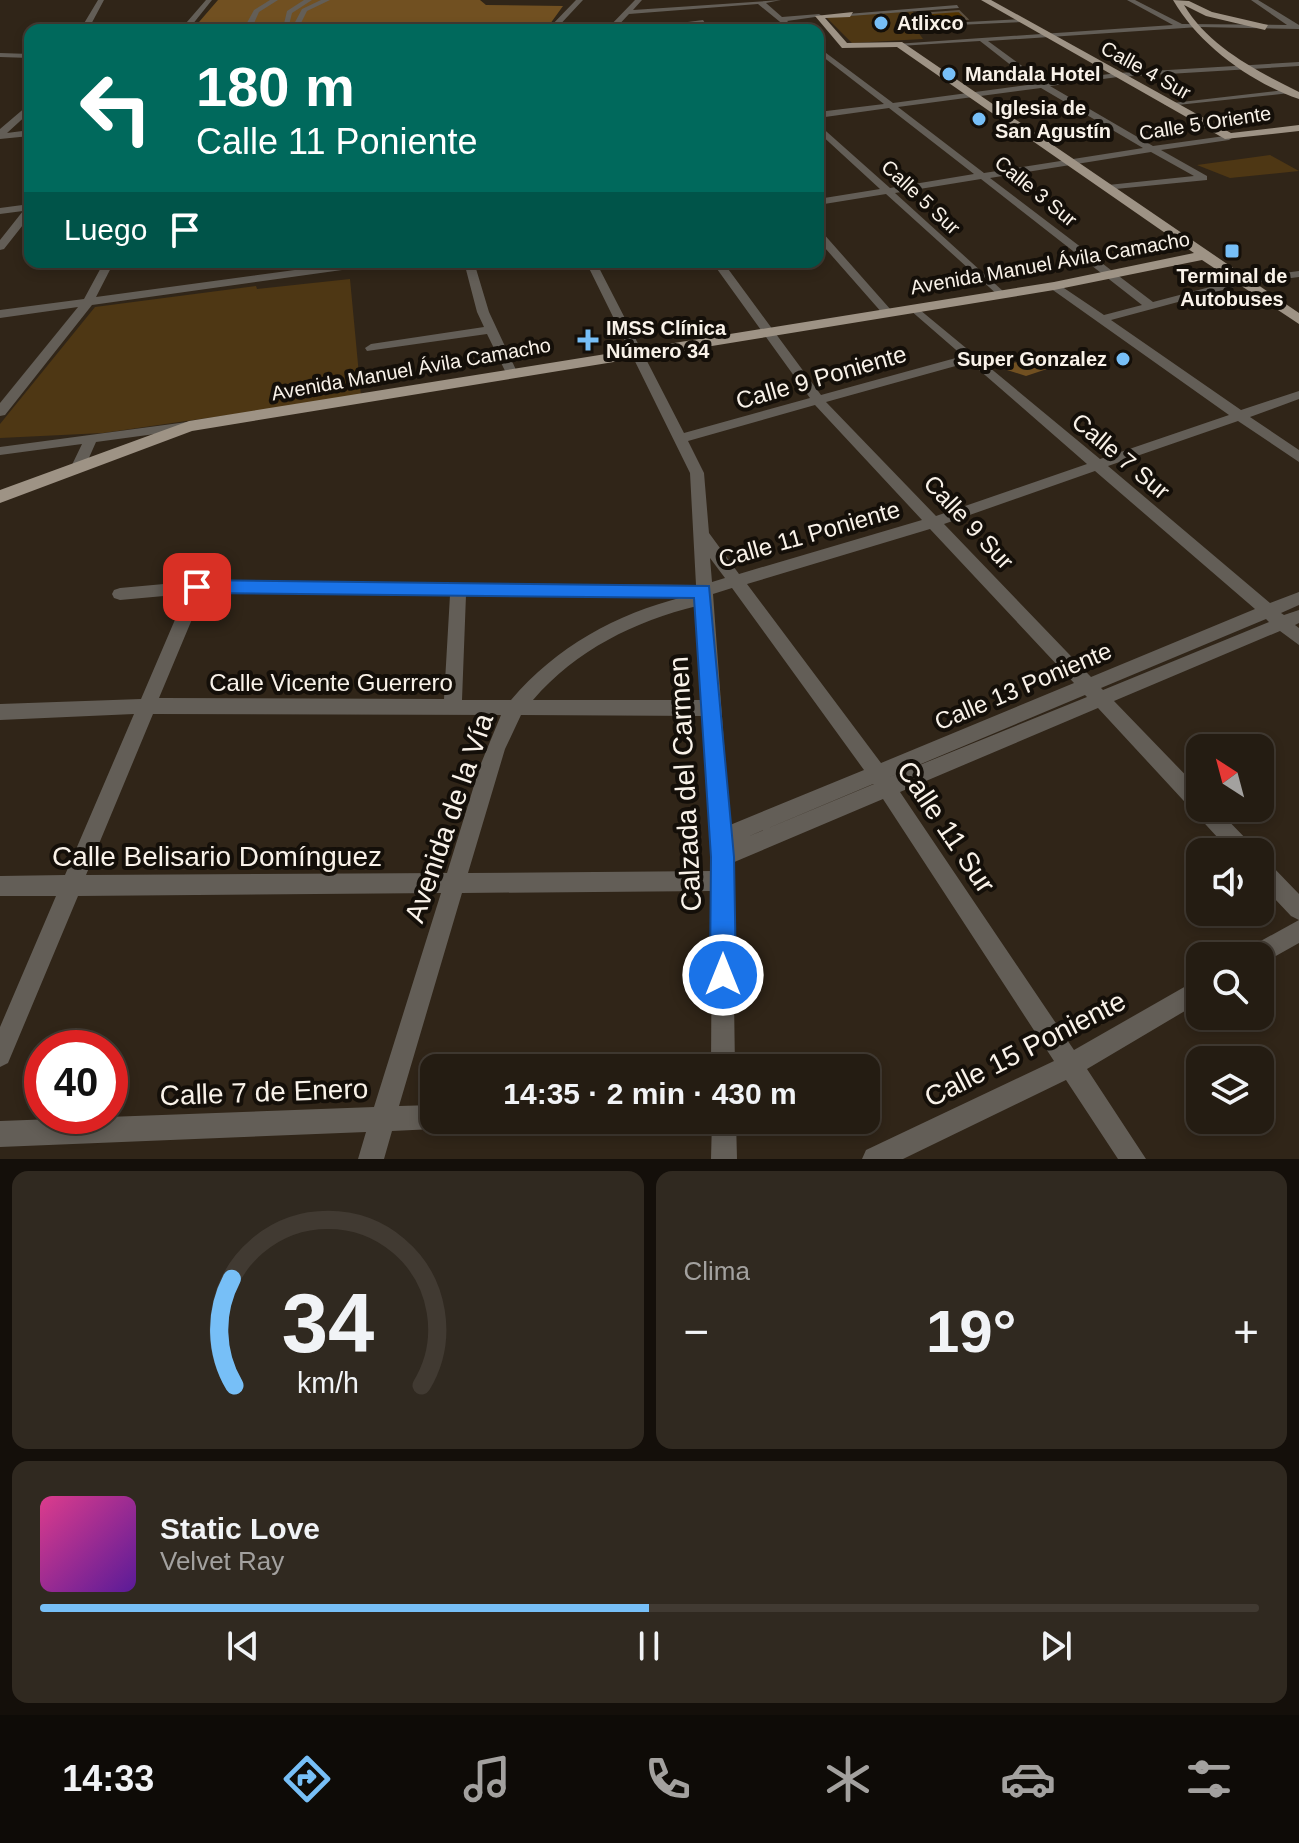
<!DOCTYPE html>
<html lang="es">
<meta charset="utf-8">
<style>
:root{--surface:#241c12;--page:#302920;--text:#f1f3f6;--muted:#a3a19f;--line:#413a32;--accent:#77bff7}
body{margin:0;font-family:Arial,sans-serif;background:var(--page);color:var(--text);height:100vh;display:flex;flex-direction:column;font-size:30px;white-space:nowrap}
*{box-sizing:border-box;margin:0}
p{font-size:26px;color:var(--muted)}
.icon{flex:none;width:44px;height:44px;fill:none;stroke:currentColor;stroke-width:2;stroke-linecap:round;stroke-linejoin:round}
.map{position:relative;height:1159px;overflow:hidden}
.side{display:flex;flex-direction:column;gap:12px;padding:12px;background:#140f0a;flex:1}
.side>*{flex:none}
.hud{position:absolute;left:24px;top:24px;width:800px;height:244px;border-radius:16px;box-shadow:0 4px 12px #0003,0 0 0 2px var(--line);background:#00695c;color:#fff;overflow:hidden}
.needle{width:52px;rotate:324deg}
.controls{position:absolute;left:1186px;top:734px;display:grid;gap:16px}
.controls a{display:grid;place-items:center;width:88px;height:88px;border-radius:16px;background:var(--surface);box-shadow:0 4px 12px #0003,0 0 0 2px var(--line);font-size:40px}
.speed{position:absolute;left:24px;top:1030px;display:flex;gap:16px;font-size:40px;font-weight:700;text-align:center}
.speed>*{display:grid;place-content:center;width:104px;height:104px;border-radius:50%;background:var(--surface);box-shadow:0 4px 12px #0003,0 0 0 2px var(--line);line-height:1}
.speed .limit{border:12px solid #d22;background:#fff;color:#111}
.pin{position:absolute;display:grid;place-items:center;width:68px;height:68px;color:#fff;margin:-34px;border-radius:16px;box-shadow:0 4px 12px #0006}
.me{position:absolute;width:88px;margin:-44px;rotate:0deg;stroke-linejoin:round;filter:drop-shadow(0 0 6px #0008)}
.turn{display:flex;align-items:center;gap:28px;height:168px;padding:0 40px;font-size:36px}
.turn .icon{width:104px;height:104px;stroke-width:2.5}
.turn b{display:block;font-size:56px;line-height:68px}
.then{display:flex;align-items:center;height:76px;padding:0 40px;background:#0003;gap:16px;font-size:30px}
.big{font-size:60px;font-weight:700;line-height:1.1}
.side .card{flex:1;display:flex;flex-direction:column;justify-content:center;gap:12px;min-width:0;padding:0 28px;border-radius:16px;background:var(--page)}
.side .dial{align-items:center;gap:0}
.dial svg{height:208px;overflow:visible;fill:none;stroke:var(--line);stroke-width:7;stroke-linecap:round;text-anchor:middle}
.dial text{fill:var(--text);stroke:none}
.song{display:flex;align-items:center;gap:24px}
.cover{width:96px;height:96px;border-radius:12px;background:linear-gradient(135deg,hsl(330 70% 55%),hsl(270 70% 35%))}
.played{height:8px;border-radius:4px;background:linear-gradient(90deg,var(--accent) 50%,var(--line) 50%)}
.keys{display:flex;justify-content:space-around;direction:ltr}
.heat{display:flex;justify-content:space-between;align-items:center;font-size:44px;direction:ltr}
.side .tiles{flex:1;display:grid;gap:12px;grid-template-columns:1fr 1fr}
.card:last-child{grid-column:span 2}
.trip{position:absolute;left:420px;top:1054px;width:460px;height:80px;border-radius:16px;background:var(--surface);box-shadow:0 4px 12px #0003,0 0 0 2px var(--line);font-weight:700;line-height:80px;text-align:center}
.dock{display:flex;height:128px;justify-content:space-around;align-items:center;background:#0e0b07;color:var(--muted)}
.dock .icon{width:56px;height:56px}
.dock .on{color:var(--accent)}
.dock b{font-size:36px;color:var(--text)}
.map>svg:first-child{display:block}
.green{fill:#4e3714}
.forest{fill:#715021}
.building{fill:#533400;stroke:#5d5142;stroke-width:2}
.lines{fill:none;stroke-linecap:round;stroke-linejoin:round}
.minor{fill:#635e57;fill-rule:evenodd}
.major{fill:#9e9385;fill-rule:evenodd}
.route{fill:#1a73e8;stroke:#114b97;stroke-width:2}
.poi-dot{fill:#77bff7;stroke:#140f09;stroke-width:3}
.labels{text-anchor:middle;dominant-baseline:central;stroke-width:8;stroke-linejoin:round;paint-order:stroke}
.far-poi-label{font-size:20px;font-weight:bold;fill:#f9f2e9;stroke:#140f09;text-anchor:start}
.far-street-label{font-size:20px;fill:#f9f2e9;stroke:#140f09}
.street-label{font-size:24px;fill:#f9f2e9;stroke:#140f09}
.near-street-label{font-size:28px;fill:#f9f2e9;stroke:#140f09}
</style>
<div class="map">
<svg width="1299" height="1159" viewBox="0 0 1299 1159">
<rect width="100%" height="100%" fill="#302518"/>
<path class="green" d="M912,11L924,23L913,25L923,39L852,43L826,17Z
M1270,155L1299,171L1230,178L1197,165Z
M350,279L361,396L103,433L0,438V424L95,307L256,286L257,289Z"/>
<path class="forest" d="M218,0H480L486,5L563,6L550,24L537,30H310L301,26L234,30L235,23L199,22Z
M1050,354L1063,360L1062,364L1026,376L1007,370L1009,364Z"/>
<path class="building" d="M959,11L967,19L934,21L919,14Z"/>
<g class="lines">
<path class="minor" d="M98,0H104L88,30H80Z
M206,0H212L188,30H180Z
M270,0H278L259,12L251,30H243L254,10Z
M304,0H312L292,13L289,25L294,24L302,9L321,0H330L307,11L299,27L283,28L287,11Z
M576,0H583L555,30H547Z
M635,0H642L633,10L781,0L766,3L782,17L819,14L822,16L787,21L798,30H790L758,4L629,14L614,30H606Z
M1127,0H1135L1182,24L1287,25L1251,0H1258L1299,25V29L1199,27L988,41L1044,82L1118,73L1299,62V66L1118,77L1050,86L1153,146L1232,135L1233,137L1229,140L1161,150L1207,176V180L1105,190V186L1108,185L1194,176L1151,152L990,178L1153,302L1244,278L1299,271V277L1245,284L1111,320L1241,410L1299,391V399L1250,417L1299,450V462L1238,421L1108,466L1270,603L1299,592V605L1281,613L1284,615L1299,610V623L1295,625L1299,628V645L1280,631L1114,701L1200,790V808H1216L1252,845L1255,852H1231L1098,708L900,792L1074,1050L1200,978V1002L1087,1069L1146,1159H1118L1066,1080L903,1159H862L866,1150L1054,1061L883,799L732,863L735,1068H711L712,891L462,893L399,1106L434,1105V1120H445L443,1126L434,1129L392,1131L384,1159H358L366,1132L0,1147V1121L374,1107L441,893L78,896L8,1063L0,1067V1027L56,896H0V876L65,875L134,714L0,720V704L141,699L186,594L120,600L114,598L112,594L114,590L120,588L197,581L696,585L690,473L586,262H596L684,433L810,398L712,262H723L821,395L963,356L910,310V306L914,305L1100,459L1229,415L1050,288V284H1058L1104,315L1142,305L981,179L895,193L1004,292L1006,294L1000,297L886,194L818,205V199L880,189L818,132V124L890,188L974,174L889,108L818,118V112L884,104L818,53V47L893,103L1035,84L980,41L899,46L895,44L1173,25ZM1041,88L1143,148L984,173L898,107ZM970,362L1087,464L936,516L826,402ZM815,405L922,520L739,574L709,533L704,473L688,441ZM1095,471L1255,609L1091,677L944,524ZM930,529L1074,683L881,763L747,584ZM710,558L725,578L712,582ZM732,588L864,770L730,825L713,594ZM203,593L450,595L444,699L159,698ZM466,595L683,597C616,614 556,647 511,700H462ZM697,606L703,700H533C576,650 635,621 697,606ZM1266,619L1269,622L1103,690L1101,688ZM1085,695L1087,697L890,777ZM153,714L501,715L480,766L447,873L86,875ZM521,715L704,716L712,871L468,873L505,749ZM873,784H874L747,837Z
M957,5L959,8L850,16L847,14Z
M1022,19L1024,22L913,27L910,25Z
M703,20L705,23L649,30L635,29Z
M576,28L586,30H572Z
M0,53L30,54V58L0,57Z
M1293,89L1290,93L1168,106L1164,104Z
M27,106H30V112L7,133L30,130V136L0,139V129Z
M30,204V216L4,249L0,250V240L23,211L0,214V208Z
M818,231L822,232L891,310V314H883L818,240Z
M104,262H114L96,297L354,262H383L378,265L92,305L5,415L0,416V403L78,307L0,318V310L84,299Z
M464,262H474L489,312L517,372L515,375H507L487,334L367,351L365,348L371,344L484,327L477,312Z
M187,422L192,423V429L96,442L84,469L77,474L70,469L82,444L0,455V447Z
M1260,858L1267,861L1299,894V920L1291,916L1260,883Z
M1299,920V943L1260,965V956H1245L1248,948Z
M712,1120H736L737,1159H711Z"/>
<path class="major" d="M981,0H991L1231,133L1299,125V131L1225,139Z
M1173,0L1189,1L1212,12L1268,25L1265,30L1206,16L1184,5C1209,47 1257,71 1299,92V99C1250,82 1199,45 1173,0Z
M853,12L850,17L825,18L847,43L902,42L1299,313V324L1202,260L1054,290L192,431L0,503V490L189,421L1054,282L1194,253L897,47L842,48L815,16Z"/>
</g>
<path class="route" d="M197,580L709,586L734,857L736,975L732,984L723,988L714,984L710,975L711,857L694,598L197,593L187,587Z"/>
<g class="poi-dot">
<circle cx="881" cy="23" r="8"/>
<circle cx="949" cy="74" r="8"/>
<circle cx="979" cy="119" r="8"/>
<rect x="1224" y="243" width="16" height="16" rx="4"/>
<path d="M584 328h8v8h8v8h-8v8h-8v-8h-8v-8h8z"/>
<circle cx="1123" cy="359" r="8"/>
</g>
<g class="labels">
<g class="far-poi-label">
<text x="897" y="23">Atlixco</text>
<text x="965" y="74">Mandala Hotel</text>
<text x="995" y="108">Iglesia de<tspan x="995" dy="23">San Agustín</tspan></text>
<text x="1232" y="276" text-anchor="middle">Terminal de<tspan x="1232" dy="23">Autobuses</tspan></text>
<text x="606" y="328">IMSS Clínica<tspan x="606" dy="23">Número 34</tspan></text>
<text x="1107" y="359" text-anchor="end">Super Gonzalez</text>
</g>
<g class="far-street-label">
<text transform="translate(1146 70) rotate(29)">Calle 4 Sur</text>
<text transform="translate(1205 123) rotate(-9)">Calle 5 Oriente</text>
<text transform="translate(1036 191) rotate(39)">Calle 3 Sur</text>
<text transform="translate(921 197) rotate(43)">Calle 5 Sur</text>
<text transform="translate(1050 263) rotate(-10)">Avenida Manuel Ávila Camacho</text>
<text transform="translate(411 369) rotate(-10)">Avenida Manuel Ávila Camacho</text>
</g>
<g class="street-label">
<text transform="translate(821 377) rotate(-16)">Calle 9 Poniente</text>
<text transform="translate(1121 456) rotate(40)">Calle 7 Sur</text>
<text transform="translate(969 522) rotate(47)">Calle 9 Sur</text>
<text transform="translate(809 534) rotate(-16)">Calle 11 Poniente</text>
<text x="331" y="682">Calle Vicente Guerrero</text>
<text transform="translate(1023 686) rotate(-23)">Calle 13 Poniente</text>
</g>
<g class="near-street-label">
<text transform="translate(685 784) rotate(-93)">Calzada del Carmen</text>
<text transform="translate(449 818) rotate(-71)">Avenida de la Vía</text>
<text transform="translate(946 827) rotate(56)">Calle 11 Sur</text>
<text x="217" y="856">Calle Belisario Domínguez</text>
<text transform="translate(1025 1049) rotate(-27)">Calle 15 Poniente</text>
<text transform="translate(264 1092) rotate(-2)">Calle 7 de Enero</text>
</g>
</g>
</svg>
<div class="controls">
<a><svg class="needle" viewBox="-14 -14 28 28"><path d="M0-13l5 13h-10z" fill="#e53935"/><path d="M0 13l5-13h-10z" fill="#a3a19f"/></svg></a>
<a><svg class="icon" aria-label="sound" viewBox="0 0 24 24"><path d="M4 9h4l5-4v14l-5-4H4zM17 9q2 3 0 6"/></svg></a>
<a><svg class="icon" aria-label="search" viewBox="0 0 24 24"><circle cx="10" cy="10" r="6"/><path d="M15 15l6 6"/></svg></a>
<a><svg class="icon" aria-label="layers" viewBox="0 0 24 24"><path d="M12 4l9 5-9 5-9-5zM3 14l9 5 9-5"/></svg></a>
</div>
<div class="speed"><div class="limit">40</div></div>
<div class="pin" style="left:197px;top:587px;background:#d93025"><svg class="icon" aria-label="arrive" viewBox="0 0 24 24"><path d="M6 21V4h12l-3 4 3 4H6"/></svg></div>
<svg class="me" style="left:723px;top:975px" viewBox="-20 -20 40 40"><circle r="17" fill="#1a73e8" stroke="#fff" stroke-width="3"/><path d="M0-11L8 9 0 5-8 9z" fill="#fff"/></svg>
<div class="trip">14:35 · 2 min · 430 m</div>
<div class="hud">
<div class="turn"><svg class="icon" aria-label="left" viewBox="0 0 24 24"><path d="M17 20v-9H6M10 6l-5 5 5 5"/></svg><div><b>180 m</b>Calle 11 Poniente</div></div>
<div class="then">Luego<svg class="icon" aria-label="arrive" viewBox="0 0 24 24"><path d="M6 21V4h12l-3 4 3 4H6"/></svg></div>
</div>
</div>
<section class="side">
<div class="tiles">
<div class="card dial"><svg viewBox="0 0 100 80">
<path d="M14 69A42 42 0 1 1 86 69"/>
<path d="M14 69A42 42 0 0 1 13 28" stroke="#77bff7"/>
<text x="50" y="56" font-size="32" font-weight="700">34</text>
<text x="50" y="72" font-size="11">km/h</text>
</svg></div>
<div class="card"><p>Clima</p>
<div class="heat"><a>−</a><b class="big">19°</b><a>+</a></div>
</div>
<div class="card">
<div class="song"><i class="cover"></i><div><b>Static Love</b><p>Velvet Ray</p></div></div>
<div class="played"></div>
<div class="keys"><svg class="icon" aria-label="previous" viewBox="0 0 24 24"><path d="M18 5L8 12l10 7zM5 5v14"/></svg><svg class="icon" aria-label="pause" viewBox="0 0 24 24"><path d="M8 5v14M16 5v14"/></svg><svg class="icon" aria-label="next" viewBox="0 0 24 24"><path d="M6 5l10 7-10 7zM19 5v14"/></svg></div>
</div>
</div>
</section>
<nav class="dock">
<b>14:33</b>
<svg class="icon on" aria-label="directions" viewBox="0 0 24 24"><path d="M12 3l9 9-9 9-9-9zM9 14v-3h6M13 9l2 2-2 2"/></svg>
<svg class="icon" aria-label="music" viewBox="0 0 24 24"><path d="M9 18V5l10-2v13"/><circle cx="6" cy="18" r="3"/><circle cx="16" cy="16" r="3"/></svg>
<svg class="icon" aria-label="phone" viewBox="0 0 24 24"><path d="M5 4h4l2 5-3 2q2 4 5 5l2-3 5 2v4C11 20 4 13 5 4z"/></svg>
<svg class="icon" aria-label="climate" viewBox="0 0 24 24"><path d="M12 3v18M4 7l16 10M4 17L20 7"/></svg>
<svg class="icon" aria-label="car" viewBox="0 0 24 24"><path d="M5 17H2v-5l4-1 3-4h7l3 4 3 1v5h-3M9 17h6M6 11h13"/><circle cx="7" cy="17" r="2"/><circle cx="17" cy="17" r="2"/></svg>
<svg class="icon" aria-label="filters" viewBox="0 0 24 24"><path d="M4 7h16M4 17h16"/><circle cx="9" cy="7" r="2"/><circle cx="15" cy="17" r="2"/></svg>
</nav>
